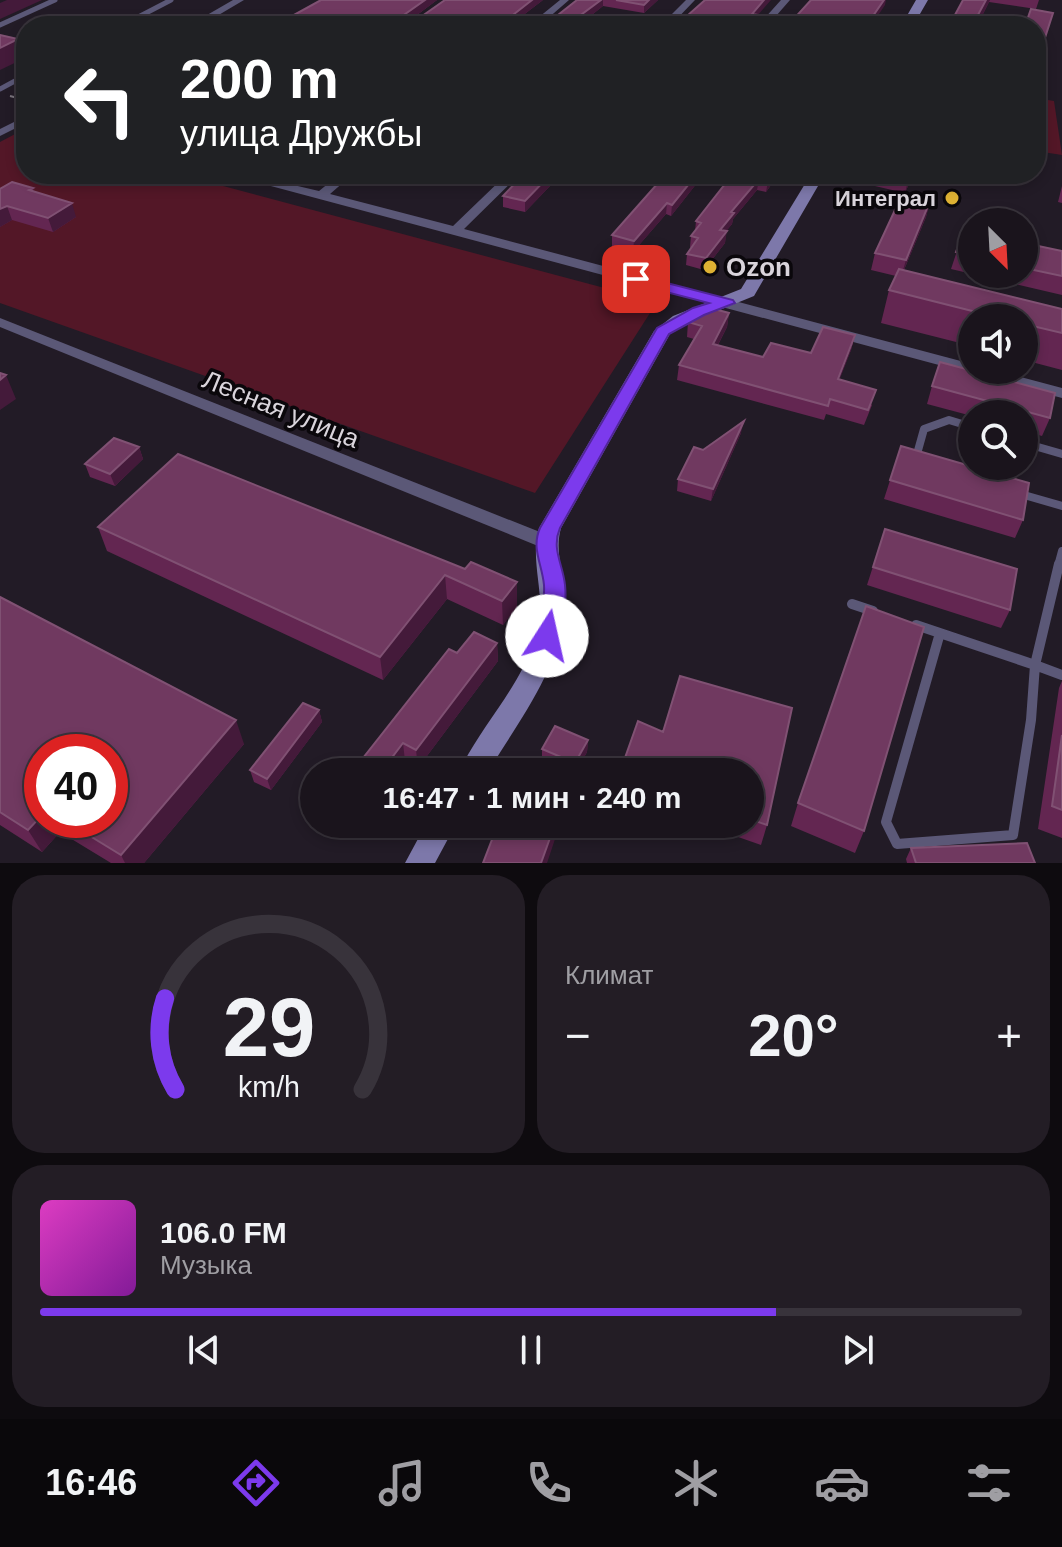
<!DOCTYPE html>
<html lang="ru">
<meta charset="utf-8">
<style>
:root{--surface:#1a141c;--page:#231d25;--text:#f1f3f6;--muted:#9f9ea3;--line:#38333b;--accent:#7c3aed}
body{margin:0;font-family:Helvetica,sans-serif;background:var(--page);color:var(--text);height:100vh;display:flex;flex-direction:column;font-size:30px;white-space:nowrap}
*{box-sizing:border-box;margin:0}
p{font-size:26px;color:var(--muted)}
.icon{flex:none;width:44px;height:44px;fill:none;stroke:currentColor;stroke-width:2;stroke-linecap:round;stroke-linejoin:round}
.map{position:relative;height:863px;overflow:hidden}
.details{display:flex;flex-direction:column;gap:12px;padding:12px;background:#0e0b0f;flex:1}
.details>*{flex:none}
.hud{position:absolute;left:16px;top:16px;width:1030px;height:168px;border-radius:32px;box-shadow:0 4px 12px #0003,0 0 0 2px var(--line);background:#202124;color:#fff;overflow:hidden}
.needle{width:52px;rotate:156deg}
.buttons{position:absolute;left:958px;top:208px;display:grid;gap:16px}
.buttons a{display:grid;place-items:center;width:80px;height:80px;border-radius:50%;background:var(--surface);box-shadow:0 4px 12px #0003,0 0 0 2px var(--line);font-size:40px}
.speed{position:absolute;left:24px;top:734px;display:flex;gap:16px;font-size:40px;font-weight:700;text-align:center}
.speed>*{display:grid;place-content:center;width:104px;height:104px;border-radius:50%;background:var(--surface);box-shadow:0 4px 12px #0003,0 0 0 2px var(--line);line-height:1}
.speed .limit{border:12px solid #d22;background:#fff;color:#111}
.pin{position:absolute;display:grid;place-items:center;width:68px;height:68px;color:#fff;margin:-34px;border-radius:16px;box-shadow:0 4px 12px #0006}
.me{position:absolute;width:88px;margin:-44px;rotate:10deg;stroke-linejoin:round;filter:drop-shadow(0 0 6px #0008)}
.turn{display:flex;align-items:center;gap:28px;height:168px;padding:0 32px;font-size:36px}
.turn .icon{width:104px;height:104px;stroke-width:2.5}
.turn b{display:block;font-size:56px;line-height:68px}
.big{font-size:60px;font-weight:600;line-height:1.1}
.details .card{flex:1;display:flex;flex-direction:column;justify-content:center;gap:12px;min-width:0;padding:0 28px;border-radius:32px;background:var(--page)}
.details .dial{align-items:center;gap:0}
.dial svg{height:208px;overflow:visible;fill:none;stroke:var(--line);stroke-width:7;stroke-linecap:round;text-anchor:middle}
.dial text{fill:var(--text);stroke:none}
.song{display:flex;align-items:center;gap:24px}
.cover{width:96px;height:96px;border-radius:12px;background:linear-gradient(135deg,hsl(310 70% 55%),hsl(290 70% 35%))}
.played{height:8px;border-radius:4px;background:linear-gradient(90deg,var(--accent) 75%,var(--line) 75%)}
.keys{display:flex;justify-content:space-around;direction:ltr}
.heat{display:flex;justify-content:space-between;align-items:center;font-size:44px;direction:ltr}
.details .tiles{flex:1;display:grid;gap:12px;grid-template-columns:1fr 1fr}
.card:last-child{grid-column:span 2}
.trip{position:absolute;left:300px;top:758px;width:464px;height:80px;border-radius:40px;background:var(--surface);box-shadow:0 4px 12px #0003,0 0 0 2px var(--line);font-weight:600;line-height:80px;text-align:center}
.tab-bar{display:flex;height:128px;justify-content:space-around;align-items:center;background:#0a080b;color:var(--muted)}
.tab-bar .icon{width:56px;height:56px}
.tab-bar .active{color:var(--accent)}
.tab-bar b{font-size:36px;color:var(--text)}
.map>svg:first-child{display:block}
.green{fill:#531727}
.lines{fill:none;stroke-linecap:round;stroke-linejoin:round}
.path{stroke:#7a747d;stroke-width:2;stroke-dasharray:5 3;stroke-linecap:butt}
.lane-far2{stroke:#5b5877;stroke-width:5}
.lane-far1{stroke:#5b5877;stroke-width:8}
.lane{stroke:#5b5877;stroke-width:10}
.street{fill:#5b5877;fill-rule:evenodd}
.secondary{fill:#7d78aa;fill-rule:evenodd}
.wall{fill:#632651;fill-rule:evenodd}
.shaded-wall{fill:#441a3a}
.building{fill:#703960;stroke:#805173;stroke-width:2}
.route{fill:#7c3aed;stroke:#51269a;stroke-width:2}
.poi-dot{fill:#deb133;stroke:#0a070b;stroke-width:3}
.labels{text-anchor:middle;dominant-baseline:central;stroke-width:7;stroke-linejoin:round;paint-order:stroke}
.far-poi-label{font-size:22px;font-weight:bold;fill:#d9d4db;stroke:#0a070b;text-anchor:end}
.poi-label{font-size:26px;font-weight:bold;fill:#d9d4db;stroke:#0a070b;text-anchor:start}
.street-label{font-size:26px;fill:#d9d4db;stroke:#0a070b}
</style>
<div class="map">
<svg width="1062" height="863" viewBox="0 0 1062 863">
<rect width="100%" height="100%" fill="#221b26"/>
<path class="green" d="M1036,98L1054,101L1062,155L1036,151Z
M19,132L26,133V174H178L657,302L535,493L0,303V142Z"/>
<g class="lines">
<path class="path" d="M10,96L26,100"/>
<path class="lane-far2" d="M0,25L55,0
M121,26L171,0
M0,41L26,46
M0,89L26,75"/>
<path class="lane-far1" d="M1024,443L1062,454
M922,459L917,454L924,429L949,420L972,427
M1017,493L1062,506
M1058,566L1062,551"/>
<path class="lane" d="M852,604L873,611
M916,625L1035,665L1059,564
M940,633L886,822L897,844L1013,835L1031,720L1035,665L1062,675"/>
<path class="street" d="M233,0H244L200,26H188Z
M560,0H569L539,26H528Z
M686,0H695L670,26H660Z
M781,0H790L769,24H763V20Z
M26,116V123L0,136V129Z
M226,174H247L319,191L340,174H353L330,194L453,226L507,174H520L464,229L972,364V370H995L1062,388V398Z
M0,318L550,536L553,541L550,546H538L0,327Z"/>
<path class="secondary" d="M916,0H928L913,26H901Z
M811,174H825L754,296L685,324L670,334L561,528C553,556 568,581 565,609C560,669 518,722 488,772H459C482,723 523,685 537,632C547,595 529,562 539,528L654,331L673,316L741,289Z
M426,824H456L435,863H405Z"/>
</g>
<path class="wall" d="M321,0H437L409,21L543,0L509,26H274Z
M577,0H658L644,13L603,6L579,25L544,26Z
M963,0H1039L1036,9L989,2L977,26H949Z
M1053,13L1036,65V26Z
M101,174H137L138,176L122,186L103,182Z
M388,174H489V181L471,180L465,186L422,175L414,183L388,177Z
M628,174H698L697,183L671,216L666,214L633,252L612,247V235L659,183Z
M779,174L766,192L757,190L733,219L732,224L726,231L725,243L704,270L686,265L687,254L691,248L690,247L691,236L695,231L696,221L741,176Z
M864,174H913L905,193L862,183Z
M550,175V186L525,212L503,207V196Z
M1062,186V203L1058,202Z
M33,188L34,192L76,217L53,232L12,220L0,227V189Z
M930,201L926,217L904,270L1062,309V370L1024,360V318H972V346L881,323L889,290L896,276L871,270L875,253Z
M964,230L972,232V274H1024V243L1062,251V295L951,269Z
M729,313L727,327L718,345L763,357L811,353L855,335L851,350L839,380L872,405L864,425L826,414L824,420L677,380L679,365L694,339L687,337L688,322Z
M932,386L1050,418L1042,436L1024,431V414H972V416L927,404Z
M741,433L711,501L677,491L678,479L703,450Z
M901,446L1023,520L1015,538L884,499Z
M139,447L143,459L115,486L90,477L85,464Z
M98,527L465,569L517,582V606L503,625L447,599L383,680L107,551Z
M885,529L1010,610L1001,628L867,585Z
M0,597L244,744L144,863H111L60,832L42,852L0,825ZM42,752L110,820H42Z
M497,643L498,661L418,768L405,761L397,772H352L457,653Z
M1062,681V838L1038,829L1059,688Z
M319,710L322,722L271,790L254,782L250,770Z
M588,740L587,752L576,772H567L542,760V749Z
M750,772L767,825L761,845L701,824H750Z
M798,803L864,831L855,853L791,826Z
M911,848L1035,863H907L906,859Z"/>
<path class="shaded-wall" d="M7,0H42L0,19V3Z
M425,0H437L402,26L401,17Z
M532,0H543L509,26V18Z
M601,0H603V6L578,26L570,23Z
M649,0H658L644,13V5Z
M764,0H771L751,23L752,14Z
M884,0H886L885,5L871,26H866Z
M986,0H990L977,26H972Z
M497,17V26H485Z
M18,39L25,58L0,70V48Z
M122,174H137L138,176L122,186L119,176Z
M413,174H422V175L414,183Z
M467,174H471V180L465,186V176Z
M697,174H698L697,183L671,216L672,205Z
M773,174H779L766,192L768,181Z
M910,174H913L905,193L909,177Z
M550,175V186L525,212V201Z
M759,179L757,190L733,219L732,224L719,241L720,230L731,212Z
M930,201L926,217L901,277L906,260Z
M72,203L76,217L53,232L48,218Z
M667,203L666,214L633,252L634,241Z
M7,206L12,220L0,227V209Z
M727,231L725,243L704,270L706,258Z
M729,313L727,327L711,358L713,344Z
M855,335L851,350L834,394L838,379Z
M6,375L16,399L0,410V380Z
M744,421L741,433L711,501L713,489Z
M139,447L143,459L115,486L110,474Z
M445,575L447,599L383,680L380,657Z
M517,582V606L503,625L502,601Z
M497,643L498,661L418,768L416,750Z
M319,710L322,722L271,790L267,779Z
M236,720L244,744L144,863H125L121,855Z
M588,740L587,752L576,772H574L575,763Z
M403,743L405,761L397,772H381Z
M42,815V820H53L60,832L42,852L28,830Z
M555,824H560L547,863H541Z"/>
<path class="building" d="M321,0H425L401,17L404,21H415L445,0H532L509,18L497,17L485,26H274Z
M577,0H601L570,23L585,26H544Z
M616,0H649L644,5Z
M705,0H764L752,14L792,21L811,0H884L866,26H684L685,24L679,23Z
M963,0H986L972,26H949Z
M1031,9L1053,13L1040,53L1036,52V26H1025Z
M0,35L18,39L0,48Z
M666,174H697L672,205L667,203L634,241L612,235Z
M733,174L741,176L743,174H773L768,181L759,179L731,212L734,213L720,230L727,231L706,258L687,254L698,238L691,236L701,223L696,221Z
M550,175L525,201L503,196L522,176Z
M12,182L33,188L29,190L72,203L48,218L7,206L0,209V189Z
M902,195L930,201L906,260L875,253Z
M964,230L972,232V256L956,252Z
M1024,243L1062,251V276L1024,268Z
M899,269L1062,309V333L1024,324V318H1000L889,290Z
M703,306L729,313L713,344L763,357L771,343L811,353L823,327L855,335L838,379L876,390L868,410L830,399L828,406L679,365L702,326L688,322L696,309Z
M940,362L1055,393L1050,418L932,386Z
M0,373L6,375L0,380Z
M744,421L713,489L678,479L694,447L703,450Z
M114,438L139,447L110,474L85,464Z
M901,446L1029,483L1023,520L890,480Z
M178,454L465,569L471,562L517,582L502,601L445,575L380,657L98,527Z
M885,529L1017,569L1010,610L873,567Z
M0,597L236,720L121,855L64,820H110V752H42V815L28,830L0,812Z
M866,606L924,627L864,831L798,803Z
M474,632L497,643L416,750L403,743L381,772H352L449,649L457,653Z
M680,676L792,708L767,825L750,819V772H620L638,721L663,732Z
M303,703L319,710L267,779L250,770Z
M555,726L588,740L575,763L542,749Z
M1062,735V810L1052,806Z
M498,824H555L541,863H483Z
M1027,843L1035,863H916L911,848Z"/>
<path class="route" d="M636,275L733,300L735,303L704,315L669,334L560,528C551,549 563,564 565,585C567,604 563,626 555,642L547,645L539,642L536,636C541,619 545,602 544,585C542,564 531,548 540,528L657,328L693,308L709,303L631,283L629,279Z"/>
<g class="poi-dot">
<circle cx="952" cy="198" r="8"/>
<circle cx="710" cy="267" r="8"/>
</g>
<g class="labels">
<g class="far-poi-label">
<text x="936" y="198">Интеграл</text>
</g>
<g class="poi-label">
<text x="726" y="267">Ozon</text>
</g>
<g class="street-label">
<text transform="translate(281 409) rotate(22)">Лесная улица</text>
</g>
</g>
</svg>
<div class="buttons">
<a><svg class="needle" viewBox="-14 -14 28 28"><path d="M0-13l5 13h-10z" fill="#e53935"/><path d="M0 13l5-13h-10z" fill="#9f9ea3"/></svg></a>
<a><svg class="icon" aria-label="sound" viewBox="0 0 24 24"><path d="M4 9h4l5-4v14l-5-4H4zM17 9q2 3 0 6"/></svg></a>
<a><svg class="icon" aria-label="search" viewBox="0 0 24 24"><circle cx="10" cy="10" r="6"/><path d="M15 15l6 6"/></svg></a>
</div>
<div class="speed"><div class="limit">40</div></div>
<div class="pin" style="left:636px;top:279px;background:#d93025"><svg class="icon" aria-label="arrive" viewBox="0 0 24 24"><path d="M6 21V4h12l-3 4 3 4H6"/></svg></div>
<svg class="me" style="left:547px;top:636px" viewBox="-20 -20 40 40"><circle r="19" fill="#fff"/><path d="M0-13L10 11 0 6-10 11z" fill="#7c3aed"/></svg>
<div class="trip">16:47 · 1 мин · 240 m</div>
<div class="hud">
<div class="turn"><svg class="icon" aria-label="left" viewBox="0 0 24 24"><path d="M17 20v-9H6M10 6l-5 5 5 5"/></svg><div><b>200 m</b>улица Дружбы</div></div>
</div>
</div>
<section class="details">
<div class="tiles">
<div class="card dial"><svg viewBox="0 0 100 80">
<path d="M14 69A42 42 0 1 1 86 69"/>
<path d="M14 69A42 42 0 0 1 10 34" stroke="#7c3aed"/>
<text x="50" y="56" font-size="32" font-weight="700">29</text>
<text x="50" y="72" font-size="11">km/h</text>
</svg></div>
<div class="card"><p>Климат</p>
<div class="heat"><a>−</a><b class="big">20°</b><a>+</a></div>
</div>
<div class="card">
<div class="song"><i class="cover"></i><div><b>106.0 FM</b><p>Музыка</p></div></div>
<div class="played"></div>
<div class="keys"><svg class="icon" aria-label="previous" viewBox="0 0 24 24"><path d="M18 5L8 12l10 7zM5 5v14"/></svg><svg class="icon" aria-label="pause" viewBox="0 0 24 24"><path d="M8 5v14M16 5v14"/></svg><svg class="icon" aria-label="next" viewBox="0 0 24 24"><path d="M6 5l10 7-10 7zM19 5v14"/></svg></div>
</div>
</div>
</section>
<nav class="tab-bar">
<b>16:46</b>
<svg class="icon active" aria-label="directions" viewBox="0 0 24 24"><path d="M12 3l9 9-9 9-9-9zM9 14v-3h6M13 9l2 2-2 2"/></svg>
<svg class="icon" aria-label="music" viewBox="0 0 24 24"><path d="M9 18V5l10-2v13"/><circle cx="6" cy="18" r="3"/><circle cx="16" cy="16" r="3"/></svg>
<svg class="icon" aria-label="phone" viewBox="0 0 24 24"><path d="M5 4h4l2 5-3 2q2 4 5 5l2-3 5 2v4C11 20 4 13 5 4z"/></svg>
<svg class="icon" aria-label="climate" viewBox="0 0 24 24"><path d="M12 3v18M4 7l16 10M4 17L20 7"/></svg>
<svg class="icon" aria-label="car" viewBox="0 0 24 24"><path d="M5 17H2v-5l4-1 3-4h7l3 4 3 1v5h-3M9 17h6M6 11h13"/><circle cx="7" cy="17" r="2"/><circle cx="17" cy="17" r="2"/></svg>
<svg class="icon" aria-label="filters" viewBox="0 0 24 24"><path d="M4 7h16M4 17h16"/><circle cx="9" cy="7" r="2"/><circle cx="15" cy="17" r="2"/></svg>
</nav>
